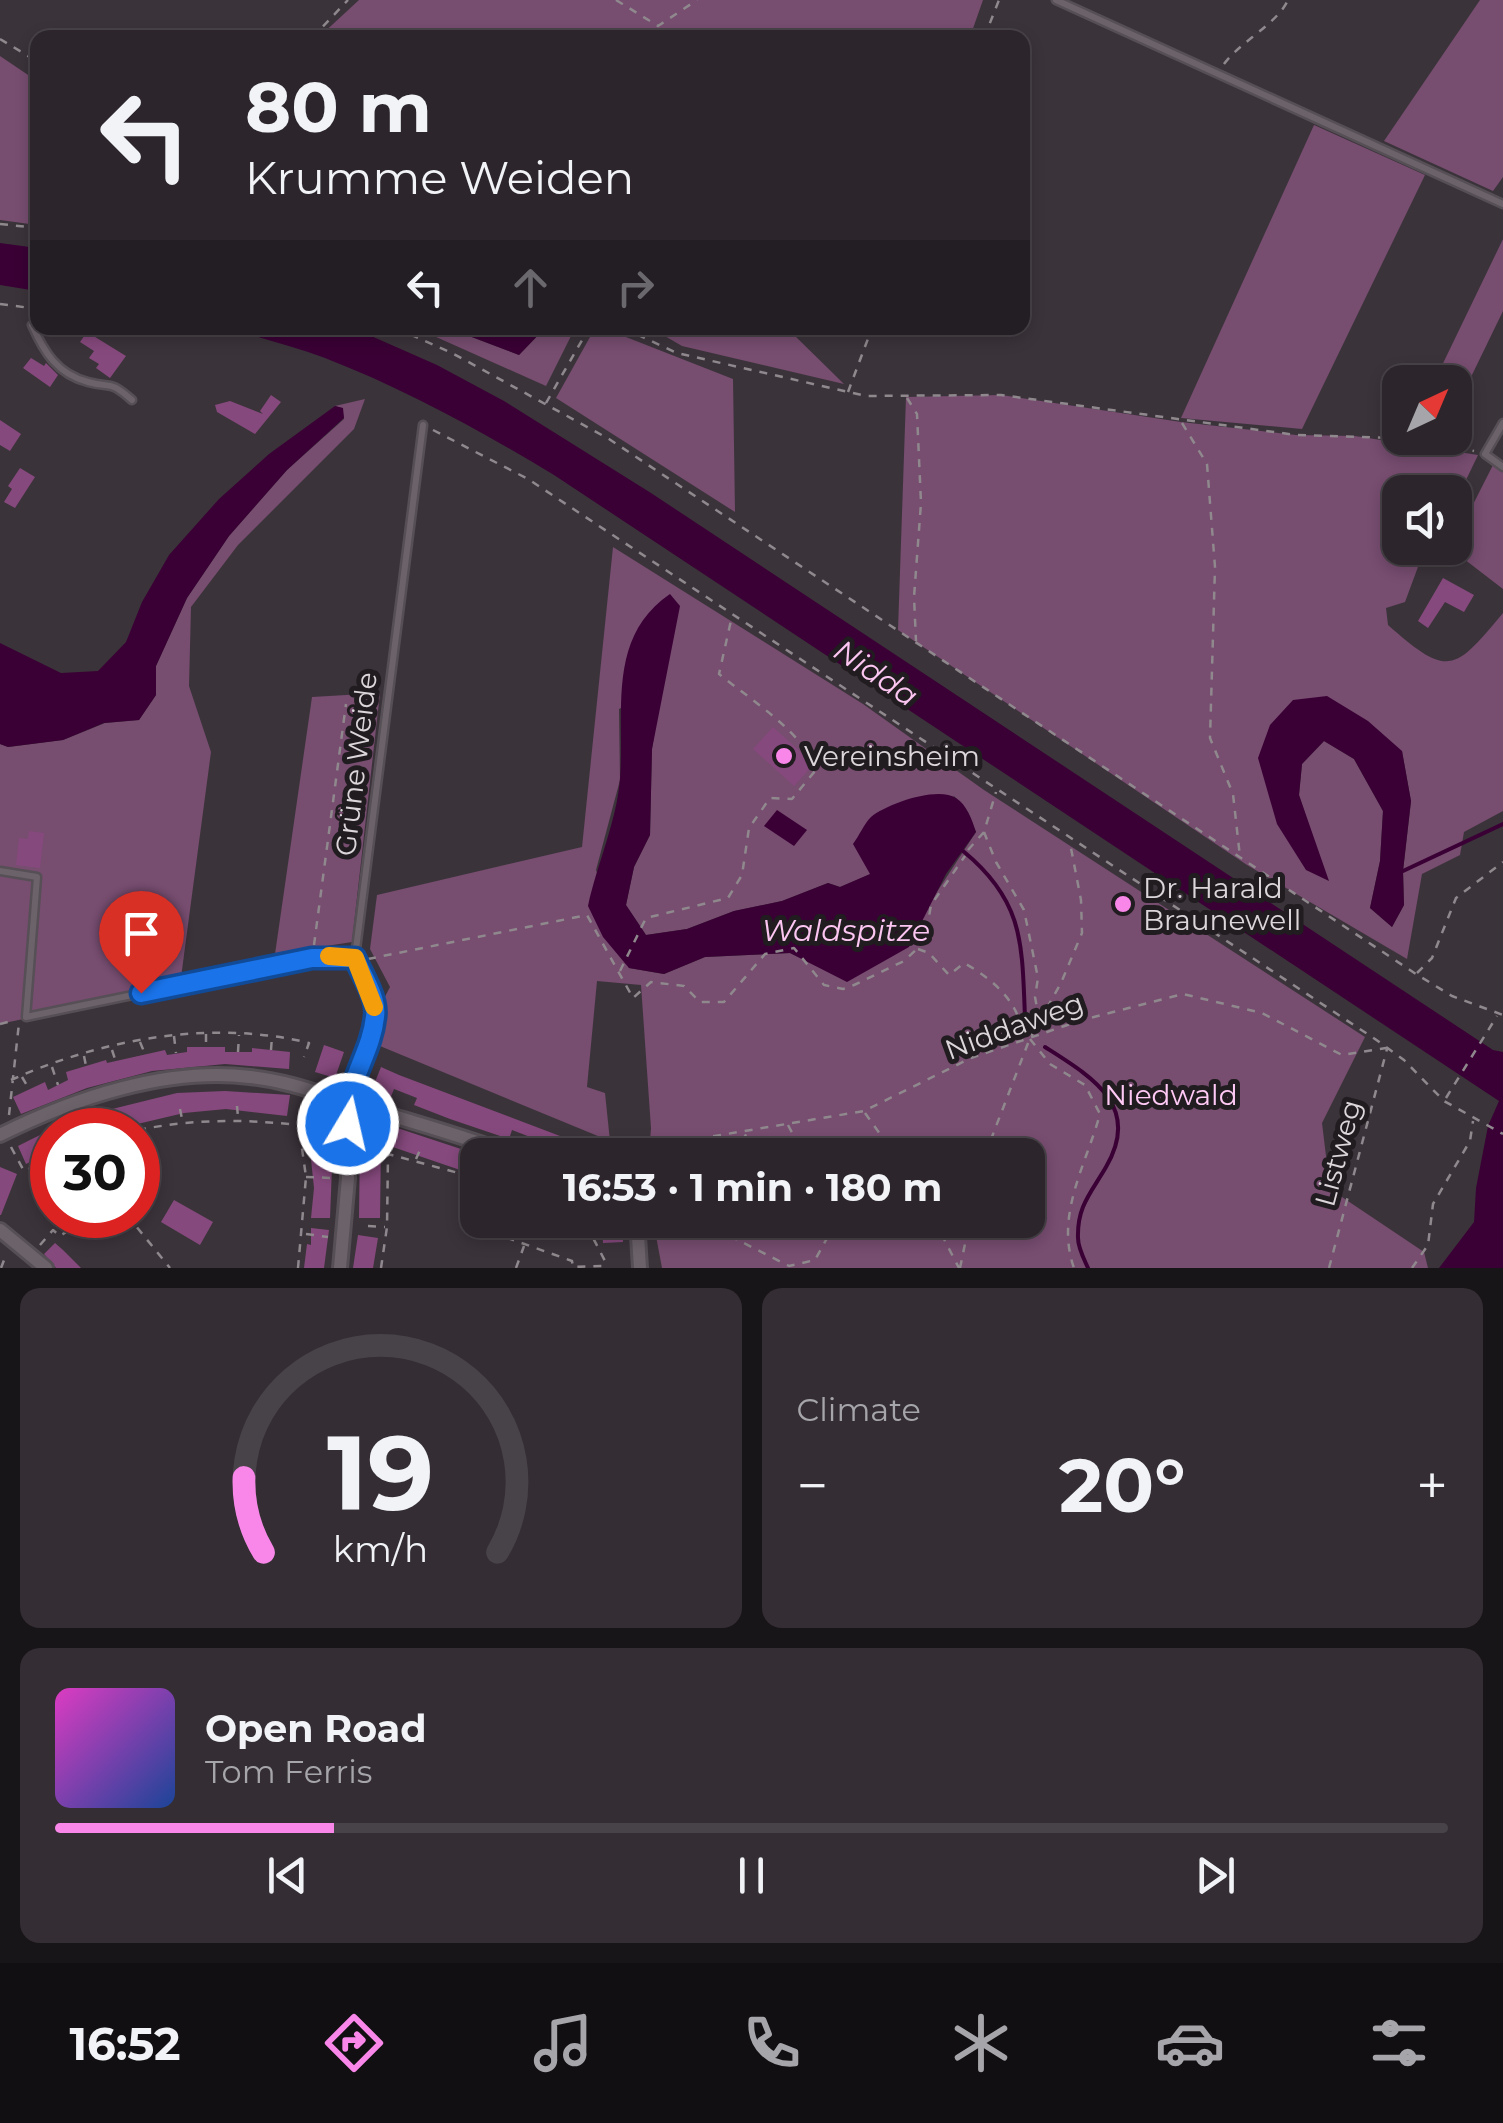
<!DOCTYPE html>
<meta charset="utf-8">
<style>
:root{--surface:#2c262c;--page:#342e34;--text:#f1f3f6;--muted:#a6a5a9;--line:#484348;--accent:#f987e9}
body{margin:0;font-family:Montserrat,sans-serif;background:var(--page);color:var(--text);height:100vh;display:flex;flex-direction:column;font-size:38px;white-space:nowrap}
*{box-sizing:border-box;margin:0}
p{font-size:32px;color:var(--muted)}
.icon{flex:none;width:55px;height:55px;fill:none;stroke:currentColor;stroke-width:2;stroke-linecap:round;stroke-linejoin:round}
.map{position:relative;height:1268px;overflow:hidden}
.panel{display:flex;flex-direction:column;gap:20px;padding:20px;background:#181518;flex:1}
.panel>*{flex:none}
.hud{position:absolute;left:30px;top:30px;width:1000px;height:305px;border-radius:20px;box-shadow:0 5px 15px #0003,0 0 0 2px var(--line);background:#2c262c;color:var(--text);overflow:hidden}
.needle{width:65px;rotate:44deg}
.fabs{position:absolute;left:1382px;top:365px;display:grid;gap:20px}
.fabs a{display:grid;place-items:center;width:90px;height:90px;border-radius:20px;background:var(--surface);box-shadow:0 5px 15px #0003,0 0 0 2px var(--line);font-size:50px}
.speed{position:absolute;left:30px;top:1108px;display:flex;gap:20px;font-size:50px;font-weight:700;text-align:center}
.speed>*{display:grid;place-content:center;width:130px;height:130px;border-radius:50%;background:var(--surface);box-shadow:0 5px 15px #0003,0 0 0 2px var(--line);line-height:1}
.speed .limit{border:15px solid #d22;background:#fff;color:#111}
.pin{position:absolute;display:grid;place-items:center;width:85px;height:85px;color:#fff;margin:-102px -42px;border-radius:50% 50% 50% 0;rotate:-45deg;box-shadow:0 0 10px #0007}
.pin .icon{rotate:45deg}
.me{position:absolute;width:110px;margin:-55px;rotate:9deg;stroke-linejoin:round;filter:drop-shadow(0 0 8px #0008)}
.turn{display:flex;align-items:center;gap:35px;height:210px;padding:0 50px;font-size:45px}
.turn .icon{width:130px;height:130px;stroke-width:2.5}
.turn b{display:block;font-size:70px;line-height:85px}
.lanes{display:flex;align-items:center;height:95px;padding:0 50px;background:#0003;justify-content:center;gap:50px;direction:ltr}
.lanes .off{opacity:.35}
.big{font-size:75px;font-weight:700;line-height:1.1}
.panel .card{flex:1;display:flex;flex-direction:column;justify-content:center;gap:15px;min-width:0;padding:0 35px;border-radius:20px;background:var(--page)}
.panel .dial{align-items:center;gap:0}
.dial svg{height:260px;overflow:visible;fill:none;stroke:var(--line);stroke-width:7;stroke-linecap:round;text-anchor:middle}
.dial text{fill:var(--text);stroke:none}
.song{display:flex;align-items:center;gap:30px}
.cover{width:120px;height:120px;border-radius:15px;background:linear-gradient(135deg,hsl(310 70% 55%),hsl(220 70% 35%))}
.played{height:10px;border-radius:5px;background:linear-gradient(90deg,var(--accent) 20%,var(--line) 20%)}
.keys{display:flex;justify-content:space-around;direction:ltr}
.heat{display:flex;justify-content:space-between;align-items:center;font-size:55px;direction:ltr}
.panel .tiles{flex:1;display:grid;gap:20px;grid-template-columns:1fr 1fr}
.card:last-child{grid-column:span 2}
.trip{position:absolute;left:460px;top:1138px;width:585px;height:100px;border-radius:20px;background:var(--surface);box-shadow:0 5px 15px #0003,0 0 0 2px var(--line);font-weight:700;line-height:100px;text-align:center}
.menu{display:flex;height:160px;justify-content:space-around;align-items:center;background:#120f12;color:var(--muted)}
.menu .icon{width:70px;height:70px}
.menu .on{color:var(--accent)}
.menu b{font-size:45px;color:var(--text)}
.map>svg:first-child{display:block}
.green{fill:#774d70;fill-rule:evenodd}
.water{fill:#3a0035}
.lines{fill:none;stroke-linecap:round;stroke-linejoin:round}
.stream{stroke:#3a0035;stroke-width:4}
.building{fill:#86497d}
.service-casing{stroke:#564f55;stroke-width:11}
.minor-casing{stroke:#564f55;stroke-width:18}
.path{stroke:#8f888d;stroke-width:2.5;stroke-dasharray:8 8;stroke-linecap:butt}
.service{stroke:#6c636a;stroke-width:6}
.minor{stroke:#6c636a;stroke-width:12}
.route-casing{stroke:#114b97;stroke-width:25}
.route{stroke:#1a73e8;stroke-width:18}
.slow{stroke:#f59e0b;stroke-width:18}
.poi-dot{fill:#f987e9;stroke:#201c1f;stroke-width:4}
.labels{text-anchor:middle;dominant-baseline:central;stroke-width:10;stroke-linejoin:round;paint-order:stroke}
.poi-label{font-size:28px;fill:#dcd6da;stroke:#201c1f;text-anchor:start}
.street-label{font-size:28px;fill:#dcd6da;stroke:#201c1f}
.park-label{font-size:28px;fill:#ffc9f5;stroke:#201c1f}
.water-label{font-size:30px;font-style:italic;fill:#fcc6f2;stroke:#201c1f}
</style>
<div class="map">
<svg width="1503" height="1268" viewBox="0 0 1503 1268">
<rect width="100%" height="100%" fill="#3b333a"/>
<path class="green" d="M359,0H983L970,37H319Z
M1480,0H1503V177L1493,191L1384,141Z
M0,56L37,81V225L0,220Z
M1314,125L1425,175L1302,429L1181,418Z
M1503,239V311L1455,410V382H1434Z
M416,328H448L519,355L545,328H575L546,386Z
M595,328H603L733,379L735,512L556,398Z
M651,328H794L793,334L844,384L682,346Z
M1001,395L1181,422L1296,435L1355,436L1478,455L1455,503V492H1400V548H1434H1425L1405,602L1386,608L1388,625C1448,678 1454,672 1503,613V811L1464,832L1460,855L1422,874L1407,959L1247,865L898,630L906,397ZM1270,725L1402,751L1411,801L1403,871L1404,905L1392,927L1370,908L1380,861L1383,811L1354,759L1324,741L1302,764L1299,795L1327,880Z
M365,399L354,429L238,545L191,607L189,686L211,752L180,985L0,1024V744L8,747L63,740L105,723L139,720L156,695V666L187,598L229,536L287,470L344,419L342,408L335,406Z
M1493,465L1503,472V589L1451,549L1455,548V540Z
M613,547L863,704L984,790L1365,1037L1322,1123L1330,1189L1424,1252L1428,1268H662L653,1220H1028V1155H649L651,1128L641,985L597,981L587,1087L605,1093L610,1141L363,1039L390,987L370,949L377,895L582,847ZM662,687L652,749L650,835L634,867L626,905L646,935L687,929L734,911L782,901L828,883L840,887L871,874L954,796L968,812L976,832L931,901L847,981L790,953L705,957L664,974L629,968L596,870L620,780L619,709Z
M380,693L352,942L275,954L312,697Z"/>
<path class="water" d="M0,243L37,248V291L0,285Z
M228,328H353L437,365L504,401L651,493L1493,1050L1503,1052V1268H1439L1474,1222L1476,1188L1488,1126L1499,1101L554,475C481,431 405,389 325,358C293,346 260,338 228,328Z
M448,328H545L519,355Z
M335,406L343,408L344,418L287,470L229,536L187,598L156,666V695L139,720L104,723L63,740L8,747L0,744V643L61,673L98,671L126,642L142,602L169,555L219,499L269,454Z
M670,594L680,606L652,749L650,835L634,867L626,905L646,935L687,929L734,911L782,901L828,883L840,887L870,874L853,844C859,836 864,824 871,817C887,804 937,786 956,798C967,805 972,820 976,832L946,874L909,947L847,982L790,953L705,957L664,974L629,968L603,937L588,906C597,864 617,821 620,778C625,712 606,638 670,594Z
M1327,696L1368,721L1402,751L1411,801L1403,871L1404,905L1392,927L1370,908L1380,861L1383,811L1354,759L1324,741L1302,764L1299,795L1329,881L1306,870L1277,824L1258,758L1270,725L1293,700Z
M777,810L807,830L794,846L764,826Z"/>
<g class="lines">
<path class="stream" d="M963,851C1024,901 1022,943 1025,1018
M1403,871L1503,824
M1045,1047C1092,1077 1142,1106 1106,1167C1091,1193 1077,1206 1078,1238C1078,1248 1084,1259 1088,1268"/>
</g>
<path class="building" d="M87,332L126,356L110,378L96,368L99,364L89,358L94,351L80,342Z
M31,358L44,366L46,363L58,375L50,387L23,368Z
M271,395L281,402L255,434L217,412L215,405L230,401L263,414L260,411Z
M0,420L21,434L10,451L0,445Z
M20,468L35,477L15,508L4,502L12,489L8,486Z
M1443,578L1474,595L1464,612L1445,602L1428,628L1418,621Z
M773,727L814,764L794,786L753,749Z
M29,831L44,833L40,868L16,865L19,838L28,839Z
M324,1045L344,1052L335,1078L315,1072Z
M187,1047H225V1052H252V1048L290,1052L289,1069L225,1064L152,1071L87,1088L21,1114L13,1097L45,1082L48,1090L68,1080L66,1072L106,1060L107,1063L165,1050L167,1055L187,1052Z
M381,1067L399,1075L610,1155H556L535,1147L538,1140L512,1130L509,1139L450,1119L414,1105L417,1098L394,1089L390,1099L371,1092Z
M225,1091L290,1095L287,1116L226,1109L184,1113L112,1130H54L108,1110L177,1093Z
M367,1118L473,1153L478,1157V1170L468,1167L466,1172L381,1143L380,1218H359L360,1136Z
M52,1129V1152L26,1164L18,1146Z
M327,1129L332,1167L330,1218H311L314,1188L308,1131Z
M0,1167L17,1174L1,1215H0Z
M174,1200L213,1222L200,1245L161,1222Z
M622,1224L623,1242L603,1243L602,1225Z
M311,1228L329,1230L324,1268H304L307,1244L311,1245Z
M358,1235L378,1238L373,1268H353Z
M55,1243L63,1250L81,1268H56L44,1254Z"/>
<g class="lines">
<g class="service-casing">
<path id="service" d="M1056,0L1503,204
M32,325C44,352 57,374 88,382C113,389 108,379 132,400
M1503,423L1485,454L1503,467
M0,871L37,877L26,1017L312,958L355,957
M347,1100L376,1016L373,997L355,957L423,425"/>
</g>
<g class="minor-casing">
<path id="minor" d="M0,1135C74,1098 167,1067 250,1077C290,1081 323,1095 361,1106C412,1122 464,1136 514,1155
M637,1220L640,1268
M0,1230L46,1268
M340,1268L348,1178L346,1102"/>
</g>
<path class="path" d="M616,0L658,26L697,0
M312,38L348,0
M984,38L999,0
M0,39L38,62
M1224,64C1241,41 1277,24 1288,0
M0,224L38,228
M0,304L38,309
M396,328L452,353L609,439L1416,974L1452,996L1503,1015
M623,328L677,353L866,396L1001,395L1296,435L1424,439L1474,451
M848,392L872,328
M907,398L917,414L921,503L914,597L916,641
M546,403L589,328
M1182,423L1207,464L1215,567L1210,738L1233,794L1240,857
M433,430L528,479L1375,1039L1404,1060L1444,1101L1503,1134
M984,832L996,862L1024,910L1038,978L1035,997L1039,1019
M968,850L984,832L996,792
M314,945L346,704
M918,949L929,953L949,975L964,963C993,979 1023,1005 1022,1039
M368,959L587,915L633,998L651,982L684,986L700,1002H724L765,954L794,948L824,985L843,989L854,985L904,961L917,949L926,934L931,905L965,856
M620,971L646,918L728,898L742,875L749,828L770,798L792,799L815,771C809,736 747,697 719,674L732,616
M1417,973L1432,958L1456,898L1503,862
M0,1024L15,1020
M206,1034V1047
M174,1036L176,1053
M1030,1039L1050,1064L1085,1085L1100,1114C1086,1165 1055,1215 1074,1268
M140,1042L145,1054
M112,1050L117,1065
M271,1050L272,1036
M238,1052L239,1035
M84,1056L86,1066
M52,1067L58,1085
M22,1077L29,1089
M11,1080C102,1039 211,1019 309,1043L304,1057
M1446,1098L1497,1016
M237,1106L238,1117
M180,1109L182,1119
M865,1113L895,1155
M9,1115L19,1023
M123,1123L126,1130
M788,1125L804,1155
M138,1130C193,1119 242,1119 298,1125L315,1108
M11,1147L24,1171L52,1158
M369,1151L386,1154
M656,1155L661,1145L864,1111L971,1058L1082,1020L1183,994L1262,1013L1342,1055L1386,1048
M734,1155L748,1131
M985,1155L1030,1038L1061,983L1082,933L1081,900L1070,843
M416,1159L420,1150
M306,1177L332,1178
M478,1178L460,1221L572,1261L573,1267L603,1266L605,1261L590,1232L556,1220
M127,1215L170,1268
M725,1220L732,1237L789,1266L815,1260L837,1220
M934,1220L959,1268
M368,1226L385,1227
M306,1234L328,1237
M40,1245L53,1230L60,1236L92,1215
M1,1268L6,1255
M298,1268L306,1177L299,1127
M381,1268L387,1227L388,1154L477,1178
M516,1268L524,1246
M960,1268L970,1220
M1329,1268L1387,1049
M1412,1268L1428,1245L1433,1204L1470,1141L1473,1121"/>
<use href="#service" class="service"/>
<use href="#minor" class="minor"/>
</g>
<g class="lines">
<g class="route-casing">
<path id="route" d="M141,993L312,958H355C362,975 378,998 375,1017C371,1055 346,1080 348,1124"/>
</g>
<use href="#route" class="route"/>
<path class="slow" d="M329,956L355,958L374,1007"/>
</g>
<g class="poi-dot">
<circle cx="784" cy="756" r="10"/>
<circle cx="1123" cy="904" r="10"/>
</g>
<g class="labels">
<g class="poi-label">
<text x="804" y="756">Vereinsheim</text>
<text x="1143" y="888">Dr. Harald<tspan x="1143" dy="32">Braunewell</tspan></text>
</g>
<g class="street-label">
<text transform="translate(356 764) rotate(-83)">Grüne Weide</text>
<text transform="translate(1014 1026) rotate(-20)">Niddaweg</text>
<text transform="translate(1338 1153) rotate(-75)">Listweg</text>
</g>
<g class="park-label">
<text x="1171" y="1095">Niedwald</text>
</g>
<g class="water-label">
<text transform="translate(876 673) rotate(34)">Nidda</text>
<text x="846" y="930">Waldspitze</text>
</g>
</g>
</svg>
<div class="fabs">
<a><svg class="needle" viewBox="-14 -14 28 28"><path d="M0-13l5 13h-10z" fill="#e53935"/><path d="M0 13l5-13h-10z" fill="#a6a5a9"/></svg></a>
<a><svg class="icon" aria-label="sound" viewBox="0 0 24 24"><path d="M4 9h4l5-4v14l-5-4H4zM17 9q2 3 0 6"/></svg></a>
</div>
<div class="speed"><div class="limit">30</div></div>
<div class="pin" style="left:141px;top:993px;background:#d93025"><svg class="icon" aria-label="arrive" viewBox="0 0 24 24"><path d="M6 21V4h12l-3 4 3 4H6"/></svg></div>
<svg class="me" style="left:348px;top:1124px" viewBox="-20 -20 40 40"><circle r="17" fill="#1a73e8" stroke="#fff" stroke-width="3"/><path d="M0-11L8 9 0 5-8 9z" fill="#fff"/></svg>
<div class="trip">16:53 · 1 min · 180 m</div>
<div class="hud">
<div class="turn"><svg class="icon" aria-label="left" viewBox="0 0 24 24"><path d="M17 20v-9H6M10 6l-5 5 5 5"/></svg><div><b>80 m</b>Krumme Weiden</div></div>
<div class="lanes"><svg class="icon" aria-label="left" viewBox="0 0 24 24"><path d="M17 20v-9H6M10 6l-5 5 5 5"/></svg><svg class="icon off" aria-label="ahead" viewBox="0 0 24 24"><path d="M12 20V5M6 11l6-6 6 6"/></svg><svg class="icon off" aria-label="right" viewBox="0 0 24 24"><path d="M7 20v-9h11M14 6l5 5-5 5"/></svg></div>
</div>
</div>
<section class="panel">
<div class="tiles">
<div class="card dial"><svg viewBox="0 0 100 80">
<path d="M14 69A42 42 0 1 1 86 69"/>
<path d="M14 69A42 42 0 0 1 8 46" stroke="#f987e9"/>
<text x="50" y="56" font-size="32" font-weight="700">19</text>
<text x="50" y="72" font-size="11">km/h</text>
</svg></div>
<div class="card"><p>Climate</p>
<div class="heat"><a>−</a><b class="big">20°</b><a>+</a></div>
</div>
<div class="card">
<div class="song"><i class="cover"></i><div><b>Open Road</b><p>Tom Ferris</p></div></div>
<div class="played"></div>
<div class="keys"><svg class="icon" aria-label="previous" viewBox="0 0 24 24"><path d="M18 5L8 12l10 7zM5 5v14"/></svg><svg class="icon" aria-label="pause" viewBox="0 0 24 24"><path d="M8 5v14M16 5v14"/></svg><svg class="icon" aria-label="next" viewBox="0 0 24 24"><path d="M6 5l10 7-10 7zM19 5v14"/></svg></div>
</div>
</div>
</section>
<nav class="menu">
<b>16:52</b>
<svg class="icon on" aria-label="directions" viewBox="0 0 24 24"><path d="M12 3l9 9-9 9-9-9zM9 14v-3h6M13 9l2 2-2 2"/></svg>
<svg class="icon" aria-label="music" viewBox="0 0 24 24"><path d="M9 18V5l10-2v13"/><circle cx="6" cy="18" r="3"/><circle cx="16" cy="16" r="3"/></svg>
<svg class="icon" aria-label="phone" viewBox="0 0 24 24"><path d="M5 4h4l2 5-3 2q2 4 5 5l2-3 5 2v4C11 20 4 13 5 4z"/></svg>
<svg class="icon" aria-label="climate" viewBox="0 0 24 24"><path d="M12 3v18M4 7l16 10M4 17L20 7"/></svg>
<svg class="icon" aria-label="car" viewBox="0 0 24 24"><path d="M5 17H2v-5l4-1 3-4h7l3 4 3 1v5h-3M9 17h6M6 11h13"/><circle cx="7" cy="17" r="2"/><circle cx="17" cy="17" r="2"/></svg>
<svg class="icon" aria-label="filters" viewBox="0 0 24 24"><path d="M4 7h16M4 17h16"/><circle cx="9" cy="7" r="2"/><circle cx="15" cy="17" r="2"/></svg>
</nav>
